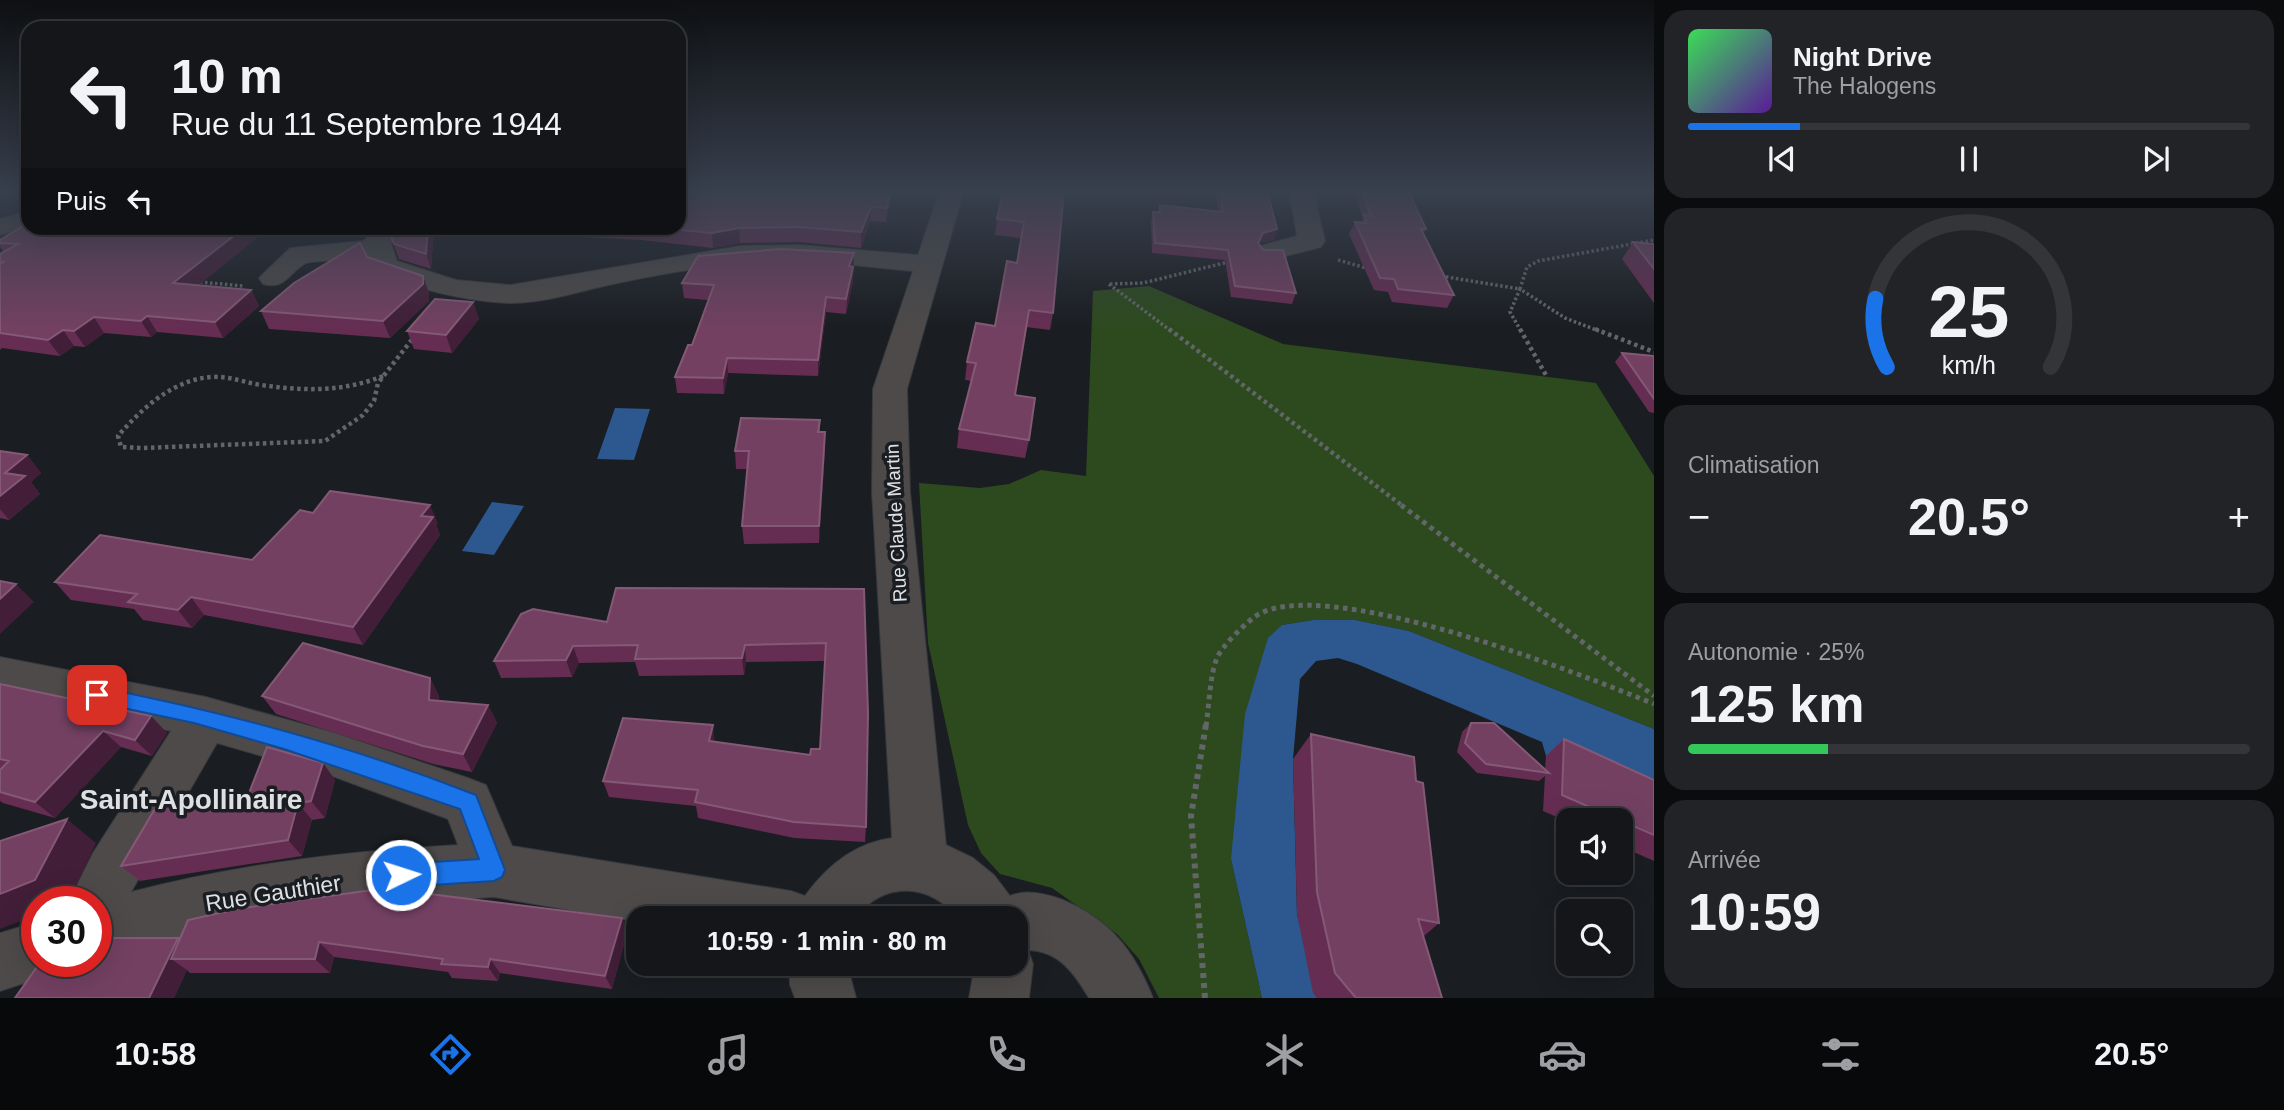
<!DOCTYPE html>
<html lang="fr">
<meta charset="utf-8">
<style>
:root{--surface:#141619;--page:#212326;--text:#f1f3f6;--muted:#9d9fa2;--line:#333538;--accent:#1a73e8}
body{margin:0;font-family:Helvetica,sans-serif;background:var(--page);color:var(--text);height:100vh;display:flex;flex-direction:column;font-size:26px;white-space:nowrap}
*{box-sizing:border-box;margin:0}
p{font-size:23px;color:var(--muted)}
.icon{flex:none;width:38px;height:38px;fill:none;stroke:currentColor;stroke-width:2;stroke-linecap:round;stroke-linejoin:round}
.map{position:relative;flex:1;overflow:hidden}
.details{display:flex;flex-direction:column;gap:10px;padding:10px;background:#0b0c0e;width:630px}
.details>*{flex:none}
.hud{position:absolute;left:21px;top:21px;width:665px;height:214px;border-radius:21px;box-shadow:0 7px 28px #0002,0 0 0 2px var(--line);background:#141619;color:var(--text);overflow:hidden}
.tools{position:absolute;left:1556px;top:808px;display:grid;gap:14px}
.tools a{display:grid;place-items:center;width:77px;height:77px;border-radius:14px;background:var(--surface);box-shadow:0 7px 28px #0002,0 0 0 2px var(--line);font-size:35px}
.speed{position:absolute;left:21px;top:886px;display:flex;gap:14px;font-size:35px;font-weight:700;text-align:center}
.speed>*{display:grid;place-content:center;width:91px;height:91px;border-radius:50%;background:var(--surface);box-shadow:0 7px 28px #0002,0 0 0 2px var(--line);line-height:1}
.speed .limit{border:10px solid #d22;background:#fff;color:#111}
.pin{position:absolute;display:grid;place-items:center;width:60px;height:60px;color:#fff;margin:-30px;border-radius:14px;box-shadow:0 4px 10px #0006}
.me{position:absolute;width:77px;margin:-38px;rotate:86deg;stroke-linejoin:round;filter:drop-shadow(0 0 5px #0008)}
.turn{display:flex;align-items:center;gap:24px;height:147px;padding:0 35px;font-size:32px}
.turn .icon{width:91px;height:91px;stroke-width:2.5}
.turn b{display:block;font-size:49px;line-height:60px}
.then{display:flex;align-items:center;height:66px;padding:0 35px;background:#0003;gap:14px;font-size:26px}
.big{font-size:52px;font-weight:700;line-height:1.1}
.details .tile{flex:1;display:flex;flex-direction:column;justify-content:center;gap:10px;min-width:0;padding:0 24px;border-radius:21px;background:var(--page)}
.details .dial{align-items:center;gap:0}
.dial svg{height:182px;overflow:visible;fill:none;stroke:var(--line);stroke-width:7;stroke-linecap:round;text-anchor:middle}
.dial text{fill:var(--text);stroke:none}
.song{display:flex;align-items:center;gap:21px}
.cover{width:84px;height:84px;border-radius:10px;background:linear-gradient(135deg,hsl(130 70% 55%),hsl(270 70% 35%))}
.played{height:7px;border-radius:4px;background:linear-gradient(90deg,var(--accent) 20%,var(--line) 20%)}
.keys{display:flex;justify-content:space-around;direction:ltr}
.heat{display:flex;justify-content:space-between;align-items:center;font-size:38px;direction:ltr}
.charge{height:10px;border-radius:5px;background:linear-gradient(90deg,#34c759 25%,var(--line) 0)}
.trip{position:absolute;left:626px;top:906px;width:402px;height:70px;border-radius:21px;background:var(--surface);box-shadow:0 7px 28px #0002,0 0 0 2px var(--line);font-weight:700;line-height:70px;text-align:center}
.menu{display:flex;height:112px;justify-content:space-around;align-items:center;background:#08090a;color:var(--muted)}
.menu .icon{width:49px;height:49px}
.menu .current{color:var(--accent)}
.menu b{font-size:32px;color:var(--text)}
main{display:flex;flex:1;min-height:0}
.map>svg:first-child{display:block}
.green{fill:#2c4a1e}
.water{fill:#2c588f}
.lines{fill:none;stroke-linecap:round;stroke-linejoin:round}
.minor-casing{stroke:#35383c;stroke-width:2}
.path-far3{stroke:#636669;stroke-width:3.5;stroke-dasharray:2.5 2.5;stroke-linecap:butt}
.path-far2{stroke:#636669;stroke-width:4.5;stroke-dasharray:3.5 3.5;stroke-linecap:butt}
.path-far1{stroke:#636669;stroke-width:5;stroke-dasharray:4.5 4.5;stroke-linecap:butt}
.path{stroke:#636669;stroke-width:6;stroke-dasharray:5 5;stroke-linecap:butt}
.minor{fill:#4d4a49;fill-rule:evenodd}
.wall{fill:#662d52}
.shaded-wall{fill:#421e38}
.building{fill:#734062;stroke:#845976;stroke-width:2}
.route{fill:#1a73e8;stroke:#114b97;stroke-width:2}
.labels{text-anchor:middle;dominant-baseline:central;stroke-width:7;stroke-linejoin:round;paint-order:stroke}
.street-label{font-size:19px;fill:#dee0e3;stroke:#1a1d21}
.near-street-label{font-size:23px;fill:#dee0e3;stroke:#1a1d21}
.near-quarter-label{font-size:28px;font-weight:bold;fill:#dee0e3;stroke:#1a1d21}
</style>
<main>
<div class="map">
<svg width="1654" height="998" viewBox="0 0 1654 998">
<rect width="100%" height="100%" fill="#1a1d21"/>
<path class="green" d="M1149,286L1283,344L1596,383L1654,476V729L1409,631L1355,620H1313L1282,625L1231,859L1262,998H1159L1139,959L1117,934L1052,888L1000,874L981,853L968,825L928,643L919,483L980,488L1009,484L1041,470L1086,476L1093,291Z"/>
<path class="water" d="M615,408L650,409L634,460L597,459Z
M492,502L524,506L494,555L462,551Z
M1313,620H1355L1409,631L1654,729V806L1546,756L1542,742L1357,664L1338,658L1316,661L1300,679L1293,759L1297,914L1317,998H1262L1231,859L1245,714L1268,638L1282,625Z"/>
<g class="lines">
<g class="minor-casing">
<path id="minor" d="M940,190H964L907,389L910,492L946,845L973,858L994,875L1010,896C1026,889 1047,894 1063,900C1111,920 1134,951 1153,998H1089C1074,973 1059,951 1028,950L1033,964L1029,998H969L975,964H1017V919H958C932,883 881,880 856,919H639V922L494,897L378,904L253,921L133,948L96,961V901H69L93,853L171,731L0,695V657L206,697L335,733L468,778L486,785L512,846L791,891L805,896C826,867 854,843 892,838L872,492L873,389L913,271C855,266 795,256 738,263C696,268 654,275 613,284C579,291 543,304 508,303C461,301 419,289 375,272L368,257C357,259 311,261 306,263C288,273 286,290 263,284L259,278L290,248L363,241L377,228H405L391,243L397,261L456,280L511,285L740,246L799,245L918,255ZM217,743L335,777L448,819L458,845C347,851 238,864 131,892Z
M1289,190H1313L1325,241L1321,247L1270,260L1260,258L1256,252L1260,246L1297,236Z
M28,211V227L0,235V219Z
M37,922V961H62L58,972L0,991V933Z
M789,964H847L856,998H795L790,985Z"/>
</g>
<path class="path-far3" d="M1338,260L1366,268
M1441,276L1520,289L1527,267L1538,261L1654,240
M200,282L243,286
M1109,284L1171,331
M1110,284L1143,283L1228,262
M1521,331L1510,312L1520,289L1565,318L1599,331"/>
<path class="path-far2" d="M1169,329L1404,507
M1520,329L1547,377
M1595,329L1654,352
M383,376C341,393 298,391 255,384C241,381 227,376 212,377C174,379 142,408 118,436L121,447L142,448L325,441L363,415L374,401L378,383L414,337"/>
<path class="path-far1" d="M1401,505L1654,696
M1206,726C1209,707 1210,674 1217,658C1222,646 1242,627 1253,618C1316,569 1583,675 1654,704"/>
<path class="path" d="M1205,998L1191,816L1206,724"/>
<use href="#minor" class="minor"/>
</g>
<path class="wall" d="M0,190H27L14,196L0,194Z
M679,190H893L886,222L870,221L861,248L799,242L740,243L713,248L642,240L434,229L431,269L399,259L388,229L390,228H679Z
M1064,190L1053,313L1050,330L1026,327L1015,395L1029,440L1025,458L957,448L959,429L972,381L965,380L967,362L995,326L1017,263L1021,238L995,235L997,219Z
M1215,190H1267L1274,240L1259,243V245L1296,293L1292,304L1231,297L1225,260L1152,253L1151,222L1153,212H1158L1160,205L1218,211Z
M1353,190H1408L1426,229L1424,233L1454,295L1447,308L1392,302L1388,292L1374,290L1349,234L1355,222H1361L1363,219Z
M28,228H275L270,232H264L198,285L251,290L259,306L223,338L157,332L151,337L104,333L85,347L74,346L60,356L2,348L0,350V254L4,252L0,247V240Z
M1633,242L1654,244V303L1622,259Z
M854,253L853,281L846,314L826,312L818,376L728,373L724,394L677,393L675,377L692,345L708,300L684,298L682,283Z
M367,257L423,276L429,293V301L390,338L269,329L261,311Z
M473,302L479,319L452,353L414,349L407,331Z
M1622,353L1654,356V413L1649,412L1615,362Z
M820,420V432H825V450L819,543L744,544L742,526L747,469H736L735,451Z
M0,451L27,455L41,473L31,482L40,494L9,520L0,518Z
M313,513L438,523L436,525L440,535L363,645L204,615L192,628L143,620L134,609L71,600L55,582L252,560Z
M864,589L866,827L865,842L794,838L698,818L696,806L609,797L603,781L715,742L810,755L820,749L825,661L746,662L744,675L639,676L635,662L579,663L572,677L501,678L494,661L607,622Z
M430,678L439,696V701L488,705L497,723L472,772L433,764L276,714L262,696Z
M0,684L151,716L167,733L152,756L121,747L55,818L3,803L0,801Z
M1471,723L1545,770L1546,756L1564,739L1654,780V861L1620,846V821H1568V822L1543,811L1545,776L1539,781L1477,773L1457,752L1462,732Z
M1311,734L1416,781L1439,923L1424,936L1442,998H1317L1313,993L1297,914L1293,759Z
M323,763L335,780L325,818L312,820L302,856L140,881L121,866L249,793Z
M622,918L627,933L612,989L500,973L498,981L452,978L448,972L334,957L330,973H190L187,970L174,998H15L99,959L180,939Z"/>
<path class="shaded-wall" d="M10,190H27L14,196Z
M891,190H893L886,222L887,208Z
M871,207L870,221L861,248V232Z
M244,228H262L264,232L182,299L173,283Z
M268,228H275L270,232Z
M428,228H433L434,229L431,269L426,254Z
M739,228L740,243L713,248L712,233Z
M1277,229L1274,240L1259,243L1254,253L1258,243L1263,233Z
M854,253L853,281L846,314L849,266Z
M423,276L429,293V301L390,338L383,321Z
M251,290L259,306L223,338L215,322Z
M826,297V312L818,376V360Z
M473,302L479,319L452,353L446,335Z
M147,316L157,332L151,337L141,321Z
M94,317L104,333L85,347L74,331Z
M63,330L74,346L60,356L48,340Z
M727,358L728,373L724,394L723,378Z
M825,432V450L819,543V526Z
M27,455L41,473L31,482L40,494L9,520L0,509V496L5,473Z
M430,505L438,523L436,525L440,535L363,645L353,627L421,516Z
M16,584L34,602L0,634V599Z
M191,597L204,615L192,628L178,610Z
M745,645L746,662L744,675L742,658Z
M573,646L579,663L572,677L566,660Z
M430,678L439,696L438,718L429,700Z
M488,705L497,723L472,772L463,754Z
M151,716L167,733L152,756L135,740Z
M713,725L715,742L709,741Z
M103,731L121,747L55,818L35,802Z
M323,763L335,780L325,818L311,801Z
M298,803L312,820L302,856L288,840Z
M67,819L96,843L69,901H37V915L0,929V894Z
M622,918L627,933L612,989L605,976Z
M178,938L195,952L171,959L187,970L174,998H149Z
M319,942L334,957L330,973L315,959Z
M490,959L500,973L498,981L488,967Z"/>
<path class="building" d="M679,190H891L887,208L871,207L861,232L799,227L739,228L712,233L661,228H679Z
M1003,190H1064L1053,313L1029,310L1015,395L1035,398L1029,440L959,429L976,363L967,362L976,323L995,326L1007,261L1017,263L1024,222L997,219Z
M1220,190H1267L1277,229L1263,233L1258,243L1263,250H1283L1296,293L1235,286L1228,250L1155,243L1153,212H1160V205L1223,212Z
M1362,190H1408L1426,229H1421L1454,295L1398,289L1394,279L1380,278L1355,222L1367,223L1364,215L1371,216Z
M28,223V228H244L173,283L251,290L215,322L147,316L141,321L94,317L74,331L63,330L48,340L0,333V264L3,262H0V254L18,244L0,243V240Z
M390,228H428L426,254L394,244L388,229Z
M1633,242L1654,244V269Z
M360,243L367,257L423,276V284L383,321L261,311L294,283Z
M781,249L854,253L849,266L853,267L846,299L826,297L818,360L727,358L723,378L675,377L688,345H692L714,285L682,283L698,256Z
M435,299L473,302L446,335L407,331Z
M1622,353L1654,356V399Z
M741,418L820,420L818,432H825L819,526H742L749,451H735Z
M0,451L27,455L5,473L25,476L0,496Z
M330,491L430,505L421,516L433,517L353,627L191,597L178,610L128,602L137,594L55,582L100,535L252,560L300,510L313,513Z
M0,581L16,584L0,599Z
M616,588L864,589L868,713L866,827L794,822L695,802L698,790L603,781L623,718L713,725L709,741L810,755L811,749H820L826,643L745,645L742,658L635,659L638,645L573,646L566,660L494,661L521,614L533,609L607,622Z
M303,643L430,678L429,700L488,705L463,754L423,746L262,696Z
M0,684L151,716L135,740L103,731L35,802L0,792V770L9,761L0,759Z
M1471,723H1494L1549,773L1486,764L1465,743Z
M1311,734L1414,757L1416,781L1423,783L1439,923L1418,919L1442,998H1356L1335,973L1317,892Z
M1564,739L1654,780V835L1562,795Z
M267,747L323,763L311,801L298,803L288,840L121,866L159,802L249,793Z
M67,819L35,880L0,894V841Z
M397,890L622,918L605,976L490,959L488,967L441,964L443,959L319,942L315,959H171L188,920L237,909L365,891Z
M112,938H178L149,998H15L41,961H96V959H99Z"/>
<linearGradient id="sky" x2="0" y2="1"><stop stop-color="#0e1012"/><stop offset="0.58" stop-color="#38404e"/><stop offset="1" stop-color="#38404e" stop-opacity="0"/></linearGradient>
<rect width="1654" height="329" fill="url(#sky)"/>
<path class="route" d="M97,687C226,712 354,747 476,795L505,870L502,877L494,881L401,887L393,883L390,875L393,867L401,864L479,859L460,809L284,749L194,723L90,701L88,695L90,689Z"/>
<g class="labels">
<g class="street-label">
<text transform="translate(896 523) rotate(-93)">Rue Claude Martin</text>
</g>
<g class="near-street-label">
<text transform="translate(273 893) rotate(-9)">Rue Gauthier</text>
</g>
<g class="near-quarter-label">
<text x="191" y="799">Saint-Apollinaire</text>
</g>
</g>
</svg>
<div class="tools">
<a><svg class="icon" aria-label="sound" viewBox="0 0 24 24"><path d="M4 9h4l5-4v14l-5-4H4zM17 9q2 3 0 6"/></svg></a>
<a><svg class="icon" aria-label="search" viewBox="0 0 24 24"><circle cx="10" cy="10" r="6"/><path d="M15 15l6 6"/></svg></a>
</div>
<div class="speed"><div class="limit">30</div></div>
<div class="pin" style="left:97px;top:695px;background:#d93025"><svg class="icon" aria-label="arrive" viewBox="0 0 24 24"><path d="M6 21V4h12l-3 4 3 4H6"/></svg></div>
<svg class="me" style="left:401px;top:875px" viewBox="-20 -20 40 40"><circle r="17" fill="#1a73e8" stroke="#fff" stroke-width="3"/><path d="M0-11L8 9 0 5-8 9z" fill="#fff"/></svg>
<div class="trip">10:59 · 1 min · 80 m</div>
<div class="hud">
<div class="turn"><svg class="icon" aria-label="left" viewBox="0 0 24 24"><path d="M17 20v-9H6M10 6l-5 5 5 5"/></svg><div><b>10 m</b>Rue du 11 Septembre 1944</div></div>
<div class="then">Puis<svg class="icon" aria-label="left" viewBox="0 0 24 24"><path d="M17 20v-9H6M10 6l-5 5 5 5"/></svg></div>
</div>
</div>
<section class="details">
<div class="tile">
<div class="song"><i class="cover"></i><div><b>Night Drive</b><p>The Halogens</p></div></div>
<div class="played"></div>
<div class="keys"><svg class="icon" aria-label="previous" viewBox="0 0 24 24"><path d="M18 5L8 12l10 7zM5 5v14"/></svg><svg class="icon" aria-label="pause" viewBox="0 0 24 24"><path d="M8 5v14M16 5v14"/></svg><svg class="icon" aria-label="next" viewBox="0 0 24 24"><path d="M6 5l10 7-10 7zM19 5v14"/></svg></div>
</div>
<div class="tile dial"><svg viewBox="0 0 100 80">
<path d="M14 69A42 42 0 1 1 86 69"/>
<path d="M14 69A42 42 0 0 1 9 39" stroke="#1a73e8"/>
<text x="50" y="56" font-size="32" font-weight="700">25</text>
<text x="50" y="72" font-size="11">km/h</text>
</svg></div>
<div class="tile"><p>Climatisation</p>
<div class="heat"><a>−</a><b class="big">20.5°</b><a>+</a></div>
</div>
<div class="tile"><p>Autonomie · 25%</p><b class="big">125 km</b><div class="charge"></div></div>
<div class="tile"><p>Arrivée</p><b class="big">10:59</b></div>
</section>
</main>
<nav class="menu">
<b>10:58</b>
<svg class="icon current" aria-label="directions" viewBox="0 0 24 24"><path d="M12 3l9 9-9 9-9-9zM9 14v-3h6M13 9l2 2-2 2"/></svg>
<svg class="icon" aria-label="music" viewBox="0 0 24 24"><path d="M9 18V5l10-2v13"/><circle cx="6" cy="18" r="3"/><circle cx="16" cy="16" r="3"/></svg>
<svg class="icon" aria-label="phone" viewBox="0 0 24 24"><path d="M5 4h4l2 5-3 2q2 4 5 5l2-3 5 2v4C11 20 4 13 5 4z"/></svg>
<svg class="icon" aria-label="climate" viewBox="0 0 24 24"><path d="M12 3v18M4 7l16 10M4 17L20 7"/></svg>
<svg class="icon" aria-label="car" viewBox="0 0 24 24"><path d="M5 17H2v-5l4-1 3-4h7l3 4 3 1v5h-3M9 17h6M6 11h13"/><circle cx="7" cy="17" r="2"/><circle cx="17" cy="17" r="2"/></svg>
<svg class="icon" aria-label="filters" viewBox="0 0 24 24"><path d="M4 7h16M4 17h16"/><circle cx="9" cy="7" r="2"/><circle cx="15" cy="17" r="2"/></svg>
<b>20.5°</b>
</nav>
